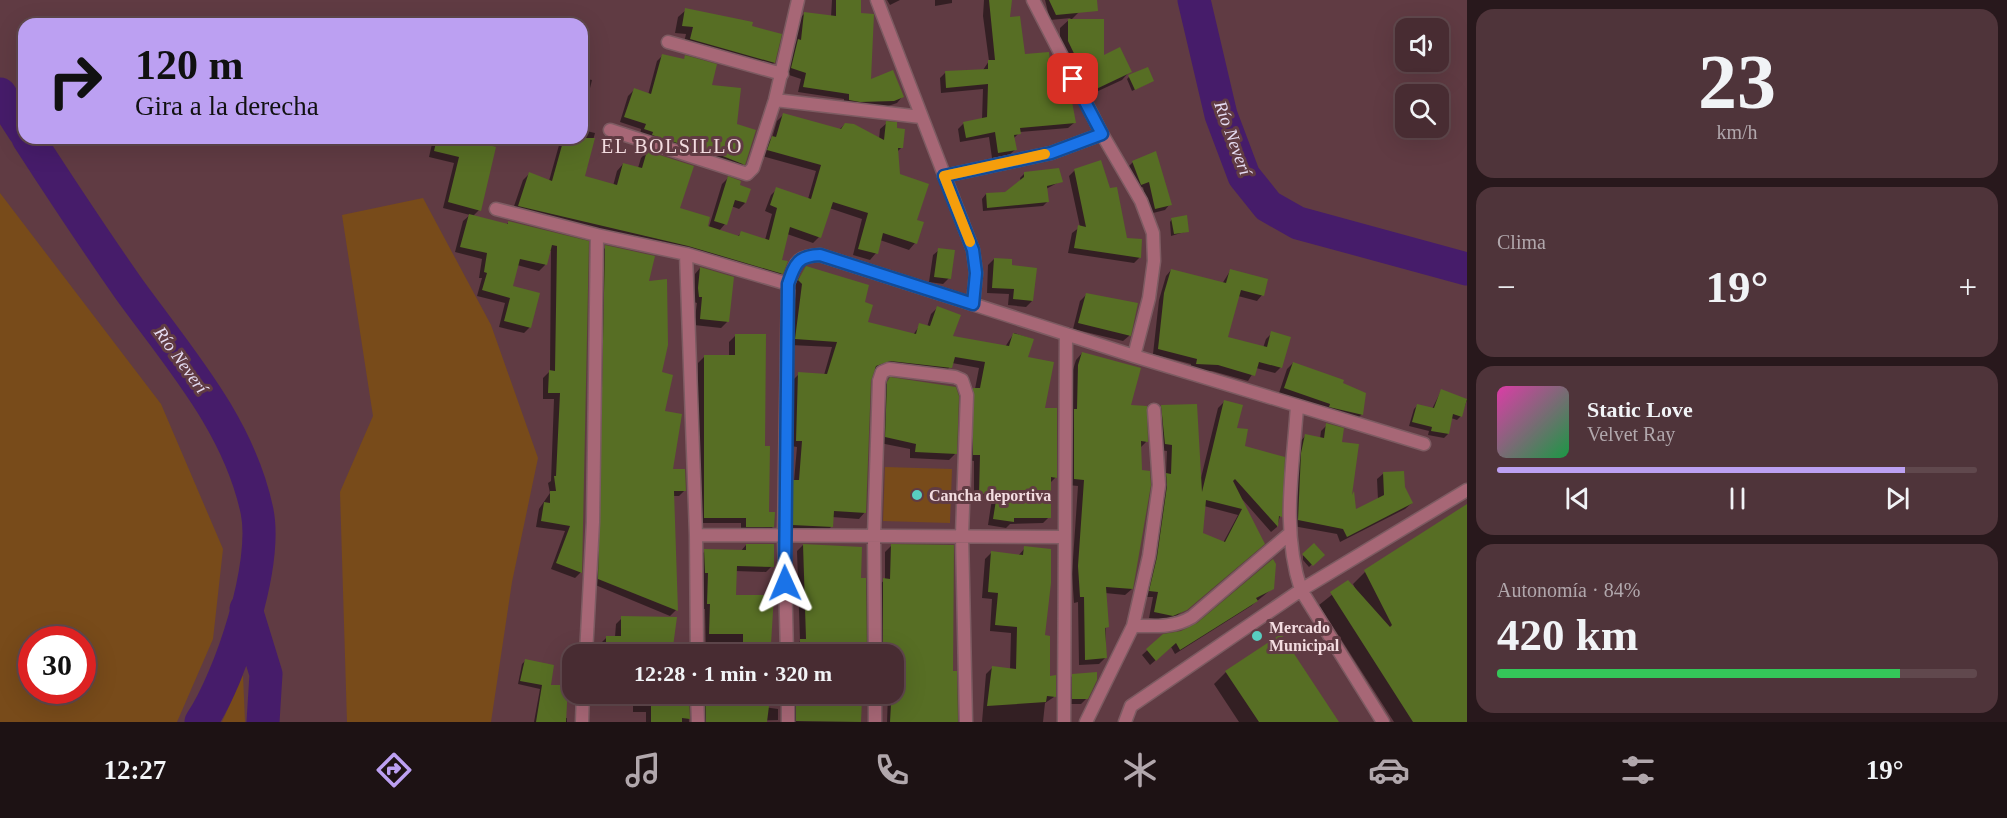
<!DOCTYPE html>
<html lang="es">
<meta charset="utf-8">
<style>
:root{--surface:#482c32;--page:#4f343a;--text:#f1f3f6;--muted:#b1a7ac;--line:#60484d;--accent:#bca0f2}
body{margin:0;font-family:"Times New Roman",serif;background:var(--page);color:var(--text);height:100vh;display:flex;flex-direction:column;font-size:22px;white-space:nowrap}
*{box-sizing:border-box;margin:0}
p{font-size:20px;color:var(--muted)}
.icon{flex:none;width:33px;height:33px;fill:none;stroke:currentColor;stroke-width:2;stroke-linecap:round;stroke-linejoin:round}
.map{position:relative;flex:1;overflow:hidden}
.details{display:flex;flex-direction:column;gap:9px;padding:9px;background:#28181c;width:540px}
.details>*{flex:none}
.banner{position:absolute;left:18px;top:18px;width:570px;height:126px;border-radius:18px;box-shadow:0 6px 24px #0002,0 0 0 2px var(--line);background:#bca0f2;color:#111;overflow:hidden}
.tools{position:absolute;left:1395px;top:18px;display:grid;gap:12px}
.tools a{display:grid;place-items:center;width:54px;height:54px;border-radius:12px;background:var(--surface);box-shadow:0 6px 24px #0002,0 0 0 2px var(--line);font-size:30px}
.speed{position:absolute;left:18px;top:626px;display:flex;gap:12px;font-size:30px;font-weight:700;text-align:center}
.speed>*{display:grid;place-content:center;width:78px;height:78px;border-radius:50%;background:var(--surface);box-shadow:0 6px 24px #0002,0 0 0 2px var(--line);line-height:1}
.speed .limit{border:9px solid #d22;background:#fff;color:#111}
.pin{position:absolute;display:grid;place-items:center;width:51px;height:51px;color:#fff;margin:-26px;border-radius:12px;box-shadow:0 3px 9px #0006}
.me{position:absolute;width:66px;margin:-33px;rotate:359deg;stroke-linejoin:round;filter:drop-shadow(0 0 4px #0008)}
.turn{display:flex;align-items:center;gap:21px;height:126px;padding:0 18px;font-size:27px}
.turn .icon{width:78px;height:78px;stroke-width:2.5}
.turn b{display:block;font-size:42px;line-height:51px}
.big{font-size:45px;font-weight:700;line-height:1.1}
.details .tile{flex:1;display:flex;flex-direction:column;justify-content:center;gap:9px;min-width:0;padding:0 21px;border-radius:18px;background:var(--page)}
.details .dial{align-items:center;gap:0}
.dial b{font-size:78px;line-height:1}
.song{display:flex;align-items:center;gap:18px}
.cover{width:72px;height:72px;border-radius:9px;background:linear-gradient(135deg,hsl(320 70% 55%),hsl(140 70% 35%))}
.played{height:6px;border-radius:3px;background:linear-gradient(90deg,var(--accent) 85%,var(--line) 85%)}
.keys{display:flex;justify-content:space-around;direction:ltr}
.heat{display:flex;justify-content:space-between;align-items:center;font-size:33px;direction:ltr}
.charge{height:9px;border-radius:4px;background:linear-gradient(90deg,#34c759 84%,var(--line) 0)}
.trip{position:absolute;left:562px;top:644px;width:342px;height:60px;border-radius:18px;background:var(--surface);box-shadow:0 6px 24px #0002,0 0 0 2px var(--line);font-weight:700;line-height:60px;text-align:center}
.menu{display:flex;height:96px;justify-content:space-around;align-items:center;background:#1d1214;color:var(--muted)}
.menu .icon{width:42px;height:42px}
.menu .selected{color:var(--accent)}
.menu b{font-size:27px;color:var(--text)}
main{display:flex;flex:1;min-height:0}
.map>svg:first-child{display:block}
.green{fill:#784b1a;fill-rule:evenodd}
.shadow{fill:#0007;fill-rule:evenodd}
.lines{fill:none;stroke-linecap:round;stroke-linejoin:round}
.river{stroke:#461c6a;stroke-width:33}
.building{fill:#576e24;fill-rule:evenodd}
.minor-casing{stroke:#7d5b62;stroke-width:15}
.minor{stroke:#a76776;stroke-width:12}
.route-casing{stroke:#114b97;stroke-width:15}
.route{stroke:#1a73e8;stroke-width:10}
.slow{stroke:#f59e0b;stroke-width:10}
.poi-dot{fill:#58cec0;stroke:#603b43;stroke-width:2}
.labels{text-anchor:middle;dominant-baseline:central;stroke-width:6;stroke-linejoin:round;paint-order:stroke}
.poi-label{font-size:16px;font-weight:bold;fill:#f3dce0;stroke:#603b43;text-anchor:start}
.water-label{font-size:18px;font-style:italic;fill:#e6ddf3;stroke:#603b43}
.quarter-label{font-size:20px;letter-spacing:1.5px;fill:#f3dce0;stroke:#603b43}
</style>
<main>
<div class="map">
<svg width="1467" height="722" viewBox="0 0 1467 722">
<rect width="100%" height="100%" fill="#603b43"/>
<path class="green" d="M0,193L161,404L223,549L213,639L177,722H0ZM32,639H82V690H32Z
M423,198L491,325L538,458L512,582L491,722H347L340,492L373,416L342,215Z
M885,467L952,469L950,523L883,521Z
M243,675L245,722H222Z"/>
<path class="shadow" d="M832,0H859L869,82L902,97L897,103L888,106L844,105V99L798,92L801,79L786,74L792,46L796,43L799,19L805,13L831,17Z
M887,0H900L890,5Z
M935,0H952V3L935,6Z
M984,0H1011L1009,19L1024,56L1074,123L1068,128L1020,132L1013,139L1015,150L1009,155L992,158L989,137L960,142L958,129L964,123L982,120L983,89L941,93L940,78L945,73L983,70L989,61L983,16Z
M1045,0H1078L1079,12L1071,20L1102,57L1130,71L1122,80L1083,98L1060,50V28L1071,18L1050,20Z
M686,10L780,36L774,63L766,70L683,47L686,34L675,33L678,17Z
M663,55L683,60L686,57L710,86L735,125L743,164L738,170L640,135L641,129L620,122L628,96L634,90L648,95L657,61Z
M1129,77L1152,81L1132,91L1127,79Z
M582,78L592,80L582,121Z
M783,115L839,130L845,124L879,139L880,129L887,123L901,148L897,152L899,175L915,221V243L909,250L880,240L876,253L870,260L853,255L862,219L829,208L819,237L813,243L787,234L780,261L782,273L775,279L512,212L523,180L529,174L549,181L561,138H582V130L595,133L583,177L613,186L617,171L623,164L638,168L641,158L647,152L678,209L708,230L722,184L728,178L738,186L745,203L739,209L731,206L725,224L719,231L737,237L741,233L765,240L772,214L765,211L771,195L777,189L808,199L816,171L762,156L766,144L772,138L777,121Z
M438,138L495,148L479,210L473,216L506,225L509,222L587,243L581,572L575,578L551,569L565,531L536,527L539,509L550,493L548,483L551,481L554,399H543V378L550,371L551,251H549L545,265L539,271L517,265L511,287L530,327L524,333L499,327L505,303L477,296L482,278H479L482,259L455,252L463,221L470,215L443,208L454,163L429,157L432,144Z
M1133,162L1170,204L1165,210L1149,214L1143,187L1135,190L1127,168Z
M1075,170L1140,257L1134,263L1068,253L1072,233L1080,227L1069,176Z
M1024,174L1061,181L1046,189L1048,201L1043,206L983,211L982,199L986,194H1005L1021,182L1020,178Z
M1172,219L1188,231L1171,236L1170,222Z
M606,247L648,282L671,470L685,490L679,496H673L676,610L670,616L593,584L600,253Z
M939,250L949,278L943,284L929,282L933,255Z
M994,259L1010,267L1032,301L1026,307L1008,305L1009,294L987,293L988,265Z
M700,268L727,322L721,328L694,325L697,303L694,302L695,274Z
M806,268L863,303L866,323L913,335L920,325L927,327L931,314L937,308L951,337L1005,347L1014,333L1032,339L1026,358L1043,409L1056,477L1049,484V517L1043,523L1010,524L1006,528L988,525L992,499H974V461L968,460V395L975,389L979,368L952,363L945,374L883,366L873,370L869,380L865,512L859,519L832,517L831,527L825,533L787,530L788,488L794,481L797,447L791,446L793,380L799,374L824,375L832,347L790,345L796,290L793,287Z
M1171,270L1222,284L1230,271L1262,295L1257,301L1238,296L1227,338L1263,348L1266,339L1272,333L1281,367L1275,373L1256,368L1248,381L1212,371L1191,370V364L1153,354L1159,300L1166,276Z
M1086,295L1136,304L1129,336L1123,341L1073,329L1080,301Z
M735,336L764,448L768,513L773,527L767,532H741V523H698V363L704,357H729V342Z
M1082,353L1129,406L1146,442L1139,449L1132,589L1125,595L1105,593L1106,657L1099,664L1079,665L1078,602L1074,603L1072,574L1078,486L1068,485V417L1072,413V373L1076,360Z
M1293,363L1341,384L1362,414L1356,420L1279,393L1287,369Z
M891,379L955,454L949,460L910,458V449L880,443L885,385Z
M1441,391L1467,400L1461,416L1457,420L1451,418L1448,434L1444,438L1428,435L1429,431L1409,426L1414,409L1418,405L1432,409Z
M1224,402L1244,447L1280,516L1277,527L1271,532L1242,499L1257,549L1174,618L1166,621L1149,618L1153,597H1144L1161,480L1166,475L1167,451L1159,450L1156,413L1161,407L1200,482L1218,408ZM1204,506L1238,515L1223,543L1202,534Z
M1327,425L1340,443L1354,512L1378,500L1377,479L1384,473L1404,488L1412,503L1405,509L1340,542L1337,534L1293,526L1300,442L1306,435L1320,439L1321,431Z
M1467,506V722H1394L1319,605L1348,582L1356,590L1353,584L1365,572Z
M746,545L772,566L766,572L735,571L734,596L770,644L764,650L739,649L738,654H706L705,609H702L703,579H699V557L705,551L740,552Z
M803,545L860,579L865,654H795V647L800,641L797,551Z
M891,546L952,673H955L956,722H887L888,693H894V654H878L877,586L885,580V552Z
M1312,547L1323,554L1309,567L1303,560V556Z
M1025,548L1043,637L1048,677L1054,697L1045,703L1043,722H982L986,674L992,668L1010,670L1011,633L990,631L992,599L982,598L985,559L991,553L1018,556Z
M1273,588L1251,606L1175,654L1171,647L1150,665L1142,655L1164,635L1181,632Z
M622,618H676L670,654H601V643L607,637H615L616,624Z
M1280,636L1337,722H1239L1214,684L1226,672Z
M525,661L549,686L564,718H567V722H534L540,689L518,684L522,664Z
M1073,675L1087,698L1081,704H1067V681Z
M633,693H670L669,702H688L689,722H646V712H633Z
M700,693H738L737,703L778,709V720L701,722Z
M795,693H862L860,722H791V705L795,701Z"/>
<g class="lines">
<path class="river" d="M1194,0L1221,115L1244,176L1268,206L1298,223L1467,269
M0,94L24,131
M28,138C61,189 94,239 129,289C179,358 239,425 257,511C268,564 231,677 201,722
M246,609L266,674L263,722"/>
</g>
<path class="building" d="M836,0H861V13L874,14L871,79L893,70L904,97L894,101L860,102L849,100V94L803,87L806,73L791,68L798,39L801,40L804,12L836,16Z
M989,0H1012L1010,17L1020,16L1025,54L1049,52L1053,93L1070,91L1076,123L1020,128L1021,134L1014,135L1017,150L998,153L995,132L966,138L963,122L987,117L988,84L946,88L945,71L988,69V60H995Z
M1049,0H1097L1098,11L1056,15Z
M685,8L753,22L752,26L782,34L775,63L690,39L693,27L682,26Z
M1068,19H1104V55L1120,47L1132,72L1092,91L1068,41Z
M662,54L684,59L685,55L717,64L712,85L741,88L737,124L756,130L745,165L700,147L699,150L652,135L653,132L644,129L646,124L624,117L634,88L651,94Z
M1148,67L1154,81L1135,90L1128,75Z
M783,113L841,129L845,123L854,124L884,140L886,121L897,122V128L905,129L903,148H898L900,174L929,184L917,220L924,222L917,244L883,233L878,254L858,249L868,213L833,202L821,238L790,227L782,260L788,261L783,274L688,246L518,206L529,172L552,181L564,138H595L585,176L617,185L623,163L642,168L647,151L694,166L680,208L710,217L708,226L739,236L741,231L769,240L777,208L770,205L776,187L811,199L821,165L767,150L772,136L776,137Z
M437,138L470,143L471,140L496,147L481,211L448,202L459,157L434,151Z
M1156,151L1172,205L1155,209L1149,182L1141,185L1132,161Z
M1101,160L1110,188L1117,187L1127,238L1142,239L1141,258L1074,248L1078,225L1086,227L1074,169Z
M1059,168L1063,182L1047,186L1049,202L987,208L986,193L1005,192L1024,177V172Z
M728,176L741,181L740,185L751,189L746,203L735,200L727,225L714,221Z
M469,214L508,224V221L589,241L582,573L556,563L570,526L541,521L544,502L550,503V491H556L554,476H556L560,393H548L549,370L555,371L557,246L552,245L547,265L520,259L513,286L540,293L531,328L504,321L510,298L482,290L487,273L484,272L487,253L460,247Z
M1187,215L1189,232L1174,234L1171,218Z
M605,245L655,256L649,281L667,279L668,345L662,372L673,375L665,411L682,414L673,469H685L686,491H674L678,611L598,579Z
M938,248L955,250L951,279L934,277Z
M994,258L1012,259V265L1037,268L1033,301L1013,299L1014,289L992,288Z
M806,266L869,285L865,302L873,305L868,322L916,334L919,323L930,326L937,306L961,315L953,336L1009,346L1013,333L1034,339L1028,357L1054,362L1045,408H1057V478L1051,477V518H1014V522L993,519L997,494H979L980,455H973V388H980L985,362L955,357L952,368L890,361L876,366L871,381L866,513L834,511L833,527L792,525L793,480H799L802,441H796L798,372L827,374L837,342L795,339L802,284L798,280Z
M700,267L734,277L729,322L700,319L702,297H699L698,288Z
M1171,269L1226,283L1230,269L1268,279L1264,296L1241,290L1228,337L1267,347L1271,331L1291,337L1282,368L1259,362L1255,376L1218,365L1196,364L1197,359L1158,349L1164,293Z
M1086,293L1138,303L1131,336L1078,323Z
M735,334H766L765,446H770L769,512H775L774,527H746V518H704V355H735Z
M1082,352L1141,368L1131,405L1147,406L1148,442L1141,441L1142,470L1150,471L1151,485L1133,589L1106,587L1109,627L1105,628L1107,658L1085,660L1084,597H1080L1078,566L1084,480L1074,479V409H1077L1078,365Z
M1293,362L1344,380L1343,383L1366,393L1363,415L1329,407L1330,404L1284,388Z
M890,377L956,387L959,396L957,454L915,452L916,444L885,437L887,382Z
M1441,389L1467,399L1462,417L1453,414L1449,434L1431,431L1432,427L1412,422L1417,404L1434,408Z
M1224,400L1243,405L1237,428L1248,429L1245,446L1285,457L1282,517L1279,516L1278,527L1235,479L1233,481L1265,544L1187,610L1173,616L1154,612L1158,592L1149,591L1157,557L1167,486L1166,473L1171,474L1172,445L1165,444L1161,405L1197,404L1202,492ZM1206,500L1242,509L1225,542L1203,533Z
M1326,423L1344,428L1342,442L1359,444L1352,495L1354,491L1356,509L1384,495L1383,472L1404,471L1405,487L1413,503L1347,537L1343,529L1298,520L1301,453L1305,434L1324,438Z
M1467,504V722H1413L1330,592L1348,580L1390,627L1392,625L1364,570Z
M1314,543L1325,555L1313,566L1302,554Z
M746,544H774V567L737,566L736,595H774L771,644H743V634H709L710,604H707L708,573H705L704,549L746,550Z
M803,544L862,547L861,578H866L867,654H800V639H806Z
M891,544L954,545L953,671H957L958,722H890L891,704H894V654H883V578L890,579Z
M1024,546L1051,549V583L1045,635L1050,636V676L1056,675V697L1047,696L1046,702L987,706L992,666L1016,669L1017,627L995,625L998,593L988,592L991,551L1023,555Z
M1273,559L1276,564L1274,589L1256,598L1258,601L1180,650L1176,643L1156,661L1146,649L1163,634L1181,631L1197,623Z
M621,616L677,617L672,654L606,652V636H621Z
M1281,634L1339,722H1259L1225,671Z
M525,659L554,665L551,685H568L566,722H536L542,685L520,681Z
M1097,672V680L1088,699H1072V674Z
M651,693H669V701L689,700L690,719L682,718V722H651Z
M705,693H735L734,701L769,706L767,722H706Z
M796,698L862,699L861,722L796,721Z"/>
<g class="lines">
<g class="minor-casing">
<path id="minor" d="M877,0L973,250L976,273L973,304
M1033,0L1102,134L1141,201L1153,233L1154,261L1149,298L1134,356
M668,42L782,74
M775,100L921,117
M610,130L747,174L753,168L775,100L798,0
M944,176L1051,153L1102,134
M496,209L597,235
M686,254L696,535L697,654
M1297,406C1293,469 1281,529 1301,590L1383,722
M696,535L1063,537
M1133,626C1154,626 1174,628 1192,617L1288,535
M586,654L593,522L597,235L686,254L788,284
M787,654L784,536L788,284C796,263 795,256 820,255L1134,356L1424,444
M875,654L874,536L879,381L882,372L889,369L955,377L962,380L967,395L962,535L966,722
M697,693L698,722
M788,693V722
M875,693V722
M582,722L583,693
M1064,722L1066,334
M1086,722L1133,626L1149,556L1159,485L1154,410
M1125,722L1131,706L1301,590L1467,490"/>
</g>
<use href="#minor" class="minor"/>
</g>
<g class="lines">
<g class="route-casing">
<path id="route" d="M785,583L788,284C795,264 797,256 820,255L973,304L976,273L973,250L944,176L1051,153L1102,134L1073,79"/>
</g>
<use href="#route" class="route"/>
<path class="slow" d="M970,242L944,176L1045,154"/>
</g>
<g class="poi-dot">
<circle cx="917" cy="495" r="6"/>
<circle cx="1257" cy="636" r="6"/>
</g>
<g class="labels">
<g class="poi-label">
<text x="929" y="495">Cancha deportiva</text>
<text x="1269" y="627">Mercado<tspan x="1269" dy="18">Municipal</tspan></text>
</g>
<g class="water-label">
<text transform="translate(1233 138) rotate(70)">Río Neverí</text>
<text transform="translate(181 360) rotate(54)">Río Neverí</text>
</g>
<g class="quarter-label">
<text x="672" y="146">EL BOLSILLO</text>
</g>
</g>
</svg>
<div class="tools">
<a><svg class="icon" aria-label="sound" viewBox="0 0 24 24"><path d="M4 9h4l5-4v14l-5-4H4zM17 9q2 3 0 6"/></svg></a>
<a><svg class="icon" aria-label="search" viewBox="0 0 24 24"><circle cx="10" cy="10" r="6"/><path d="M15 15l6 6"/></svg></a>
</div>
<div class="speed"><div class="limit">30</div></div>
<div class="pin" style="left:1073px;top:79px;background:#d93025"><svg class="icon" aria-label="arrive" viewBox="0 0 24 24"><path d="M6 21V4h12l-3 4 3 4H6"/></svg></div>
<svg class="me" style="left:785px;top:583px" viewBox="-20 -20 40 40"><path d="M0-17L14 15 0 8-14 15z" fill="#1a73e8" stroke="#fff" stroke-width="4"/></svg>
<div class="trip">12:28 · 1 min · 320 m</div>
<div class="banner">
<div class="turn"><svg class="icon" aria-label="right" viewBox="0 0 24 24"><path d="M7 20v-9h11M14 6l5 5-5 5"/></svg><div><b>120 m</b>Gira a la derecha</div></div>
</div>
</div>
<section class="details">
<div class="tile dial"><b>23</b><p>km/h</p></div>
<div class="tile"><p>Clima</p>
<div class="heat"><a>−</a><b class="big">19°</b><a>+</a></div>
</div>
<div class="tile">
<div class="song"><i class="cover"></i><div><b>Static Love</b><p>Velvet Ray</p></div></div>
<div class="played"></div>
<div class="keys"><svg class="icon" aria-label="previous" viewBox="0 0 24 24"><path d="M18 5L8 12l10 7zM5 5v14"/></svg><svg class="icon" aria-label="pause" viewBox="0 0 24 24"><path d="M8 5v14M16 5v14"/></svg><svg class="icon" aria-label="next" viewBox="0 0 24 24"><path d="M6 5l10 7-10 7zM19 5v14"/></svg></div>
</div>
<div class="tile"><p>Autonomía · 84%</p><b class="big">420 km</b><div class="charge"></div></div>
</section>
</main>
<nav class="menu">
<b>12:27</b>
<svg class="icon selected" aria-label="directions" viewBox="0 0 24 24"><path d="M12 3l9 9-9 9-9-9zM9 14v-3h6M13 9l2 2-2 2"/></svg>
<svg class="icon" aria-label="music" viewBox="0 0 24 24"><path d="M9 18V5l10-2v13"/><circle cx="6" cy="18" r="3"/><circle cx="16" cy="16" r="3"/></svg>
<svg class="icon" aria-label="phone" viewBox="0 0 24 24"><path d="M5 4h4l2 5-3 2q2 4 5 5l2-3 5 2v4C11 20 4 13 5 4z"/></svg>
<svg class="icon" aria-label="climate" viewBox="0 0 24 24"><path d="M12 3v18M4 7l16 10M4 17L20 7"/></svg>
<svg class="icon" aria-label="car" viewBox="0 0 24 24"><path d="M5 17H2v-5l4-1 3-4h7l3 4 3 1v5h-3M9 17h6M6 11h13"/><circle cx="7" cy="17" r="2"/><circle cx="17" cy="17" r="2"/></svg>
<svg class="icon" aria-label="filters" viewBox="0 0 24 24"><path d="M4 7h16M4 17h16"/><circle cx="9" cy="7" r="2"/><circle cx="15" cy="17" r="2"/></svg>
<b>19°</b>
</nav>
